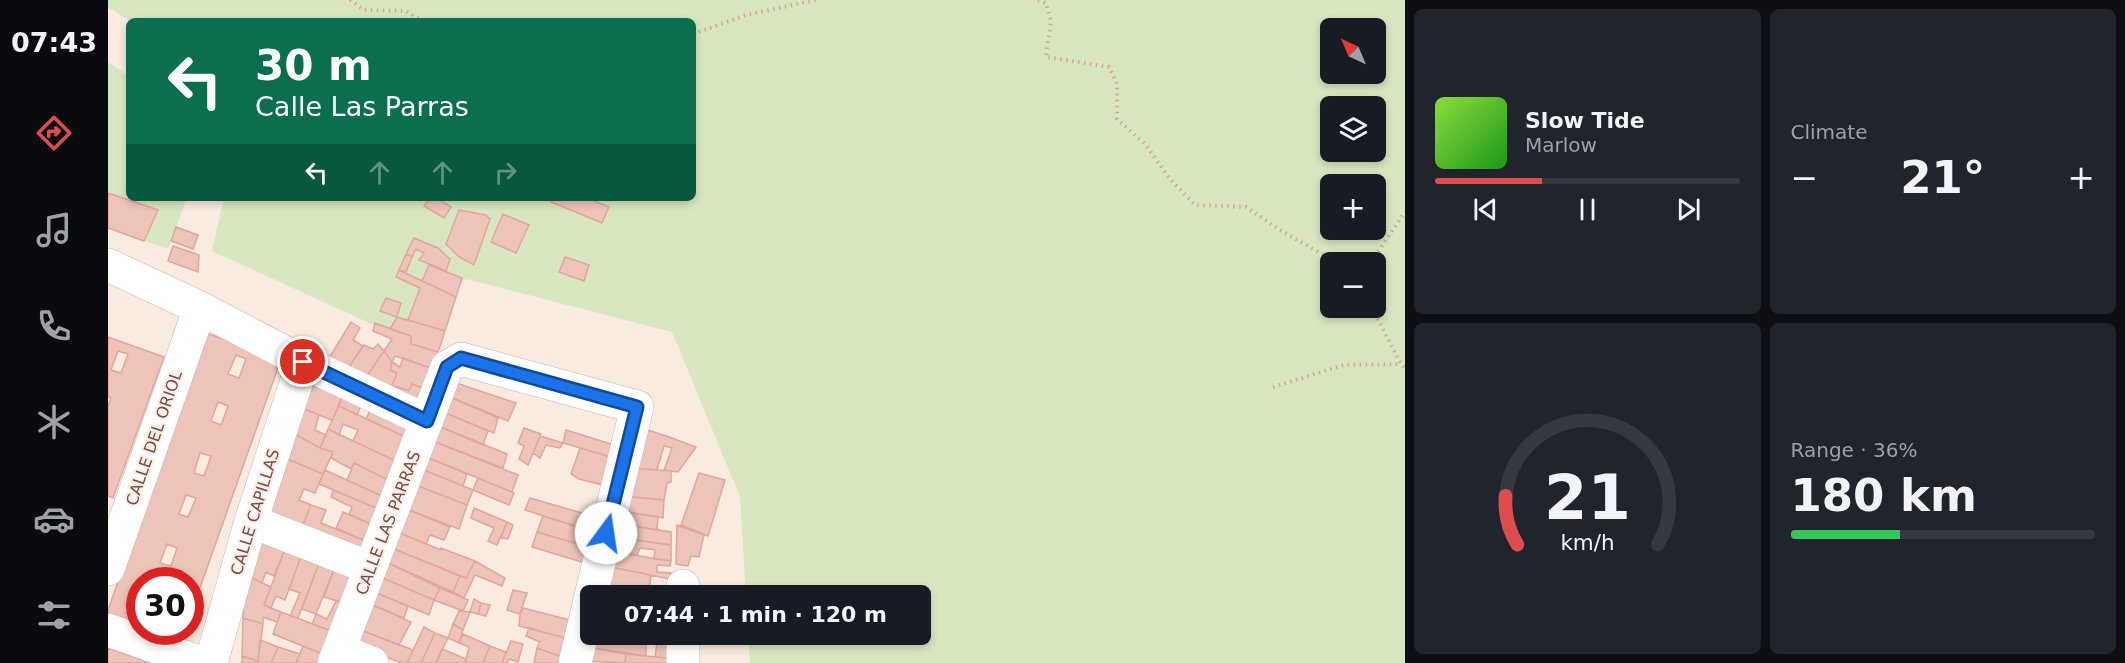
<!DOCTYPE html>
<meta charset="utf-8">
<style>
:root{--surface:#171b24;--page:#20242c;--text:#f1f3f6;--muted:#9ea1a6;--line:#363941;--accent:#de4c4c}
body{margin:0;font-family:"DejaVu Sans",sans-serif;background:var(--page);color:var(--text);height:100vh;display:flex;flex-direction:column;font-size:22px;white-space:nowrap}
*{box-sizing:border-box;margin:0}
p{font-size:20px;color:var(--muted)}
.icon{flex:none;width:33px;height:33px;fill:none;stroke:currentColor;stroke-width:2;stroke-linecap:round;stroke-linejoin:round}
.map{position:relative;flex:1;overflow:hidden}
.side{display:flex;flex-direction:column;gap:9px;padding:9px;background:#0d0f14;width:720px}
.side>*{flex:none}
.guide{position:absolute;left:18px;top:18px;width:570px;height:183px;border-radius:9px;box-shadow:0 3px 9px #0003;background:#0b6e4f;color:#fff;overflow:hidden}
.needle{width:39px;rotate:316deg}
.buttons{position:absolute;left:1212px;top:18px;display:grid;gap:12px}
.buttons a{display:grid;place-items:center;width:66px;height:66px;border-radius:9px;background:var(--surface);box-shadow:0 3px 9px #0003;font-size:30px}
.speed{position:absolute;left:18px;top:567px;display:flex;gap:12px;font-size:30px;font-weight:700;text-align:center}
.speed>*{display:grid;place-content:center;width:78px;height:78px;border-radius:50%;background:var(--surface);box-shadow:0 3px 9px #0003;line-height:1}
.speed .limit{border:9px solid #d22;background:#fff;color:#111}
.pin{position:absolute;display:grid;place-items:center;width:51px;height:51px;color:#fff;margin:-26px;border:3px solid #fff;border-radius:50%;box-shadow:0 2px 6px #0007}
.me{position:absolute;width:66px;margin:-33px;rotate:14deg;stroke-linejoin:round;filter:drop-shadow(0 0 4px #0008)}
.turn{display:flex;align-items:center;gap:21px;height:126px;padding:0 30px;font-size:27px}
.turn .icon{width:78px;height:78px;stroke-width:2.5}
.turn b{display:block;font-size:42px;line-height:51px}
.lanes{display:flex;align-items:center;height:57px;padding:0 30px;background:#0003;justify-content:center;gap:30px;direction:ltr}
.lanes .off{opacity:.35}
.big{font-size:45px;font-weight:800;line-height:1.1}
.side .tile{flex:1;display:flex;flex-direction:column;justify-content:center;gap:9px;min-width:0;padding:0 21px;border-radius:9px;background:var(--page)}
.side .dial{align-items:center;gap:0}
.dial svg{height:156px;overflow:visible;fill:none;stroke:var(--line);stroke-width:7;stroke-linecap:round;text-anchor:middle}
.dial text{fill:var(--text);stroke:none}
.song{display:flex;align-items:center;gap:18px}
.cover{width:72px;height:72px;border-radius:9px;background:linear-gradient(135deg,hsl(90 70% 55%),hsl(120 70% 35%))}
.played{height:6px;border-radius:3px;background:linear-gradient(90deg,var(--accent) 35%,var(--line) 35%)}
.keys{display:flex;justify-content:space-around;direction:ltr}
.heat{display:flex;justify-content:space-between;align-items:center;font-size:33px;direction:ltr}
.charge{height:9px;border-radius:4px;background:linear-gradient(90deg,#34c759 36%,var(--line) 0)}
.side .tiles{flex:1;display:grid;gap:9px;grid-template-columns:repeat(2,1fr)}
.trip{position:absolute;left:472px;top:585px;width:351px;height:60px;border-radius:9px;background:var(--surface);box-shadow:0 3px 9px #0003;font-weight:800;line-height:60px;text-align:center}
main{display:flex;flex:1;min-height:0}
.tabs{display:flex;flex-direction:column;width:108px;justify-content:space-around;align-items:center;background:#090b0e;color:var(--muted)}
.tabs .icon{width:42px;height:42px}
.tabs .active{color:var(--accent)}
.tabs b{font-size:27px;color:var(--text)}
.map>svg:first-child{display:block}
.green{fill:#d8e7c1;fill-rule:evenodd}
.building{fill:#eec3ba;stroke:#e0a69c;stroke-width:1.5;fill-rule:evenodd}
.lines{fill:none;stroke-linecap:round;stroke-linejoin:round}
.minor-casing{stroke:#cdb3ab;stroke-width:34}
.path{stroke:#d2a79e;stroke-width:4;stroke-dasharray:1.5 4.5;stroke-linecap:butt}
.minor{stroke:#fff;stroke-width:33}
.route-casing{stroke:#114b97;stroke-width:15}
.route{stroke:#1a73e8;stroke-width:10}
.labels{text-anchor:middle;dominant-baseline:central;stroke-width:4.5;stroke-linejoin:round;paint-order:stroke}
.street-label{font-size:16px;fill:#704f4a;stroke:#feefe6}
</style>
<main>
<nav class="tabs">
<b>07:43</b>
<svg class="icon active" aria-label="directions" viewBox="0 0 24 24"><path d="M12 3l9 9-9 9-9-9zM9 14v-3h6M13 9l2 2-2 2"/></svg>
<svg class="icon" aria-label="music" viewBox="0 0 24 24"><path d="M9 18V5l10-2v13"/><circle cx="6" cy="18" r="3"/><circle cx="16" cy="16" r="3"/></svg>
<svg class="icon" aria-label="phone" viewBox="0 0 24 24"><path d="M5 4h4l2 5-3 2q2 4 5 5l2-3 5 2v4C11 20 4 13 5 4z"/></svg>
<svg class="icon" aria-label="climate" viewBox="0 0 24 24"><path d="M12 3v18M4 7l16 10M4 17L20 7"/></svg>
<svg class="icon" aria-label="car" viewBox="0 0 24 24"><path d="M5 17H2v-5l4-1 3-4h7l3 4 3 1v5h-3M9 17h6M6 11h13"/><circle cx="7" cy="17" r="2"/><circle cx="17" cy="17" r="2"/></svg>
<svg class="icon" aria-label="filters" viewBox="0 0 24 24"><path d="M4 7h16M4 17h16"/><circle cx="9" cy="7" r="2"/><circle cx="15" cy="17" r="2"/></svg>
</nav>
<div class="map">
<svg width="1297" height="663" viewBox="0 0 1297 663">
<rect width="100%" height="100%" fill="#faebe1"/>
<path class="green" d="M0,0H1297V663H642L640,635L813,634V596L638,595L632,497L564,332L358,279L307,344L104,251L116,198H585V21H23L0,8ZM1222,28H1268V74H1222ZM1222,106H1268V152H1222ZM1222,184H1268V230H1222ZM1222,262H1268V308H1222Z
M0,62L21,76V198H79L60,249L0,228Z"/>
<path class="building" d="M0,193L50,210L36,241L0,228Z
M322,198H329L343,207L336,218L316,206Z
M444,198H479L501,207L494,223L443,202Z
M351,210L378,215L382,219L366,265L351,257L338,244Z
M395,214L421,225L408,253L383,242Z
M68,227L90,235L85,249L63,241Z
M306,238L330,248L342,259L338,271L311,260L316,253L308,249L304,257L298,254Z
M65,246L91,255L90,272L60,261Z
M298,254L304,257L298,272L291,270Z
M457,257L481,265L476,281L451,272Z
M321,265L354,278L348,297L314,281Z
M291,270L348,297L337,331L300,320L312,288L288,277Z
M278,298L293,303L289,317L272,311Z
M289,317L337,331L330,352L303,344V336L282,329Z
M243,322L252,328L245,340L255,346L239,370L220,360Z
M267,323L303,336V344L330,352L325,369L287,356L284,362L276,351L284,339L265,331Z
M98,333L173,359L82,616V580H32V625L0,614V610ZM128,355L138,359L131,378L120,374ZM110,402L120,406L113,425L103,421ZM92,453L103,456L96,476L86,473ZM78,495L88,498L80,517L71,514ZM59,544L69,548L63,566L52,563Z
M0,337L56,357L5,498L0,496V406L3,398L0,397ZM10,351L20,354L13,373L3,370Z
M270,344L276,351L256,380L239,370L256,345L265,349Z
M276,351L284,362L282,370L289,373L284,386L290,387L285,396L256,380Z
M295,358L325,369L318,389L304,384L301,391L284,386L289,373L282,370L284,362L292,367Z
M207,376L237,390L225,419L223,420L192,407Z
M345,382L408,403L400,421L340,396Z
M304,384L318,389L311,411L285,396L290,387L301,391Z
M237,390L256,399L249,415L231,406Z
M340,396L390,418L386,433L333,411Z
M265,404L308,423L302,439L258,419Z
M231,406L302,439L292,463L245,441L250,430L235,424L231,435L220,429Z
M192,407L211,415L207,430L218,435L212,448L185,433Z
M333,411L380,431L375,445L328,425Z
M328,425L399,454L395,468L322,440Z
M531,427L561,437L588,447L570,472L556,470L564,448L556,446L549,470L521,468Z
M416,428L433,434L420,465L411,459L416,446L410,443Z
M220,429L292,463L284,482L246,463L243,469L223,458L225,452L212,448Z
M458,430L513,447L510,459L455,443Z
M185,433L212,448L225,452L215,474L177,458Z
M432,436L455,443L452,448L438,445L432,458L425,453Z
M322,440L410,475L404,492L316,456Z
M472,448L510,459L503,487L471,479L463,474Z
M316,456L359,474L355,486L311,468Z
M177,458L215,474L207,493L196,489L191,500L203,505L192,532L157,519Z
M246,463L284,482L278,498L239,480Z
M311,468L365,490L359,505L305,484Z
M521,468L563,471V482L559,483L556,500L514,496Z
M217,470L278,498L273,510L211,484Z
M591,473L617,480L600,536L573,525Z
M370,478L406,493L401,505L365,490Z
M305,484L359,505L351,529L296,508Z
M225,490L273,510L267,526L241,514L244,507L223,497Z
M514,496L556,500L555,518L511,511Z
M422,498L495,519L492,534L417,510Z
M203,505L218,510L213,523L260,542L255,556L192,532Z
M296,508L342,527L336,540L322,535L318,544L287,531Z
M366,508L399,522L389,545L380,541L386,528L363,518Z
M511,511L550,517L549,530L508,523Z
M235,512L267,526L260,542L228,528Z
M435,516L492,534L488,549L429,532Z
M399,522L405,525L400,539L393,538Z
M508,523L563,532V545L505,537Z
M569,525L596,535L591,557L583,556L580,566L568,564Z
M287,531L333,550V548L367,561L358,578L281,547Z
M429,532L488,549L484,565L424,547Z
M155,535L179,544L166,576L158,572L154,583L142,577Z
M505,537L563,545V561L546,559L547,550L532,548L529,555L501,551Z
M179,544L195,551L177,600L168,596L163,608L156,605Z
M281,547L352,576L345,592L276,561Z
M195,551L213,558L190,618L182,616L192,593L181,589Z
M501,551L563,561L562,566L549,565V572L563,573L562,579L498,566Z
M213,558L228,564L208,614L194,609Z
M276,561L332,588L326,600L270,576Z
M367,561L397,578L394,586L367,575L356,598L345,592L352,576L358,578Z
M228,564L248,572L236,603L216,597Z
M498,566L543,575L541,595L494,586Z
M270,576L326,600L321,615L264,591Z
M142,577L163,587L156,605L173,612L169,622L155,617V624L135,618L136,598Z
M494,586L541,595V596H491Z
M332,588L360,600L355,611L326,600Z
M405,590L419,593L412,614L399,610Z
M264,591L300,606L296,618L260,603Z
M366,599L373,603L370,614L362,612Z
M228,601L236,603L226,632L204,624L208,614L219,619Z
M260,603L303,622L291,645L250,629Z
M373,603L382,605L378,616L370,614Z
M415,608L470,622L465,640L411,626L412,614Z
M351,611L362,612L355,630L345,624Z
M173,612L226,632L217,655L165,634Z
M135,618L155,624L150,661L134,656Z
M345,624L355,630L351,643L340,638Z
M316,627L327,633L313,663H299Z
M421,628L465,640L460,659L429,648L432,642L418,636Z
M250,629L305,650L299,663H294L244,644Z
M51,632H77L74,640Z
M327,633L340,638L328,663H313Z
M355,634L382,646L375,663H357L361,647L351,643Z
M482,634L538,643V656L479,647Z
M483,634H558L559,644L538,643Z
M152,640L170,647L163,663H134V656L150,661Z
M403,641L415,644L410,662L401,659L399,663H394Z
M549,643L559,644V658L547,657Z
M195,646L217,655L214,663H188Z
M382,646L398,652L394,663H375Z
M170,647L192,654L188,663H163Z
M479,647L518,654L517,663L476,661Z
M0,648L43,663H0Z
M429,648L460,659L459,663H426Z
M334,649L358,659L357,663H328Z
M518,654L559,658L560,663H517Z"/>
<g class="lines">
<g class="minor-casing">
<path id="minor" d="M0,265L92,308L195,362L319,421
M143,521L262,568
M0,569L92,308
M575,586V596
M0,630L94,663
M575,634V663
M231,650L264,663
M103,663L143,521L195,362
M226,663L339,367L353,359L529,407L483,596
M467,663L483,596"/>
</g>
<path class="path" d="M242,0L256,10L298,11L314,21
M930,0L938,3L943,21L938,57L1001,67L1009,84V119L1037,144L1062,179L1087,205L1138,207L1172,230L1228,262
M585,34L638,15L708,0
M1265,262V259L1297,212
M1268,298L1270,316
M1264,308L1293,364L1297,368
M1165,387L1236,365L1293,364"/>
<use href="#minor" class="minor"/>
</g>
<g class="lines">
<g class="route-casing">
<path id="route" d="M195,362L319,421L339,367L353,358L529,407L498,533"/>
</g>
<use href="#route" class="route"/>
</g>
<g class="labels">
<g class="street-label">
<text transform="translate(46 438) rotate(-71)">CALLE DEL ORIOL</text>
<text transform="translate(147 512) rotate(-73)">CALLE CAPILLAS</text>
<text transform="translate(280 523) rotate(-69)">CALLE LAS PARRAS</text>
</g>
</g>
</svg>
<div class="buttons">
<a><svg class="needle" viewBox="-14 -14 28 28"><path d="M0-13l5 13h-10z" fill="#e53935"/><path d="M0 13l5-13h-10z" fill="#9ea1a6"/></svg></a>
<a><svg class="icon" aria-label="layers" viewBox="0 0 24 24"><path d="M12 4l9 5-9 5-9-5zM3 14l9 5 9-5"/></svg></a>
<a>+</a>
<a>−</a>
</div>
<div class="speed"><div class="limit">30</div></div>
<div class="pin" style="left:195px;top:362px;background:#d93025"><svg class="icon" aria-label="arrive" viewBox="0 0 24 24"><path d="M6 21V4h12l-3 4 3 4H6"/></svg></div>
<svg class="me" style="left:498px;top:533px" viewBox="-20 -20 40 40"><circle r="19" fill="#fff"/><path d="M0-13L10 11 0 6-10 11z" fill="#1a73e8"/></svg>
<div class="trip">07:44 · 1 min · 120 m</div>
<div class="guide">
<div class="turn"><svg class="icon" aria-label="left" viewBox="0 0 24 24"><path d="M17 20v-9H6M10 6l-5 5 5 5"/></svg><div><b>30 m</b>Calle Las Parras</div></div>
<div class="lanes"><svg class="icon" aria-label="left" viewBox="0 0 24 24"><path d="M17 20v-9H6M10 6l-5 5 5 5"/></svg><svg class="icon off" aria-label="ahead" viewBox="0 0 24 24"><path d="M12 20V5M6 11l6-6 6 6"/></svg><svg class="icon off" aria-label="ahead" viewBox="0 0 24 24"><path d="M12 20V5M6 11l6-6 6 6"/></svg><svg class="icon off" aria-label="right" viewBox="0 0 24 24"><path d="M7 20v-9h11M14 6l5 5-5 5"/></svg></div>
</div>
</div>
<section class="side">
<div class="tiles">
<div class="tile">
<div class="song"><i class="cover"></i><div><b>Slow Tide</b><p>Marlow</p></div></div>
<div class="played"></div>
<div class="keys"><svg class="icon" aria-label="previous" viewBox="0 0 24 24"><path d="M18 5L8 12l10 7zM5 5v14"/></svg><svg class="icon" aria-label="pause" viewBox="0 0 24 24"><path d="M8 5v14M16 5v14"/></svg><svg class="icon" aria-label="next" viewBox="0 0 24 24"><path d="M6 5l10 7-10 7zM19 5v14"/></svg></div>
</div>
<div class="tile"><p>Climate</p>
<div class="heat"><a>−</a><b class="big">21°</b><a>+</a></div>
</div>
<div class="tile dial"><svg viewBox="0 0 100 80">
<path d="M14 69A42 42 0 1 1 86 69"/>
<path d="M14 69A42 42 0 0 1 8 44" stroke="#de4c4c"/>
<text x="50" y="56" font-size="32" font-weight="700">21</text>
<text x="50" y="72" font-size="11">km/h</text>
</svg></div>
<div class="tile"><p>Range · 36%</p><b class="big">180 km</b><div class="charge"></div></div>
</div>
</section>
</main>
